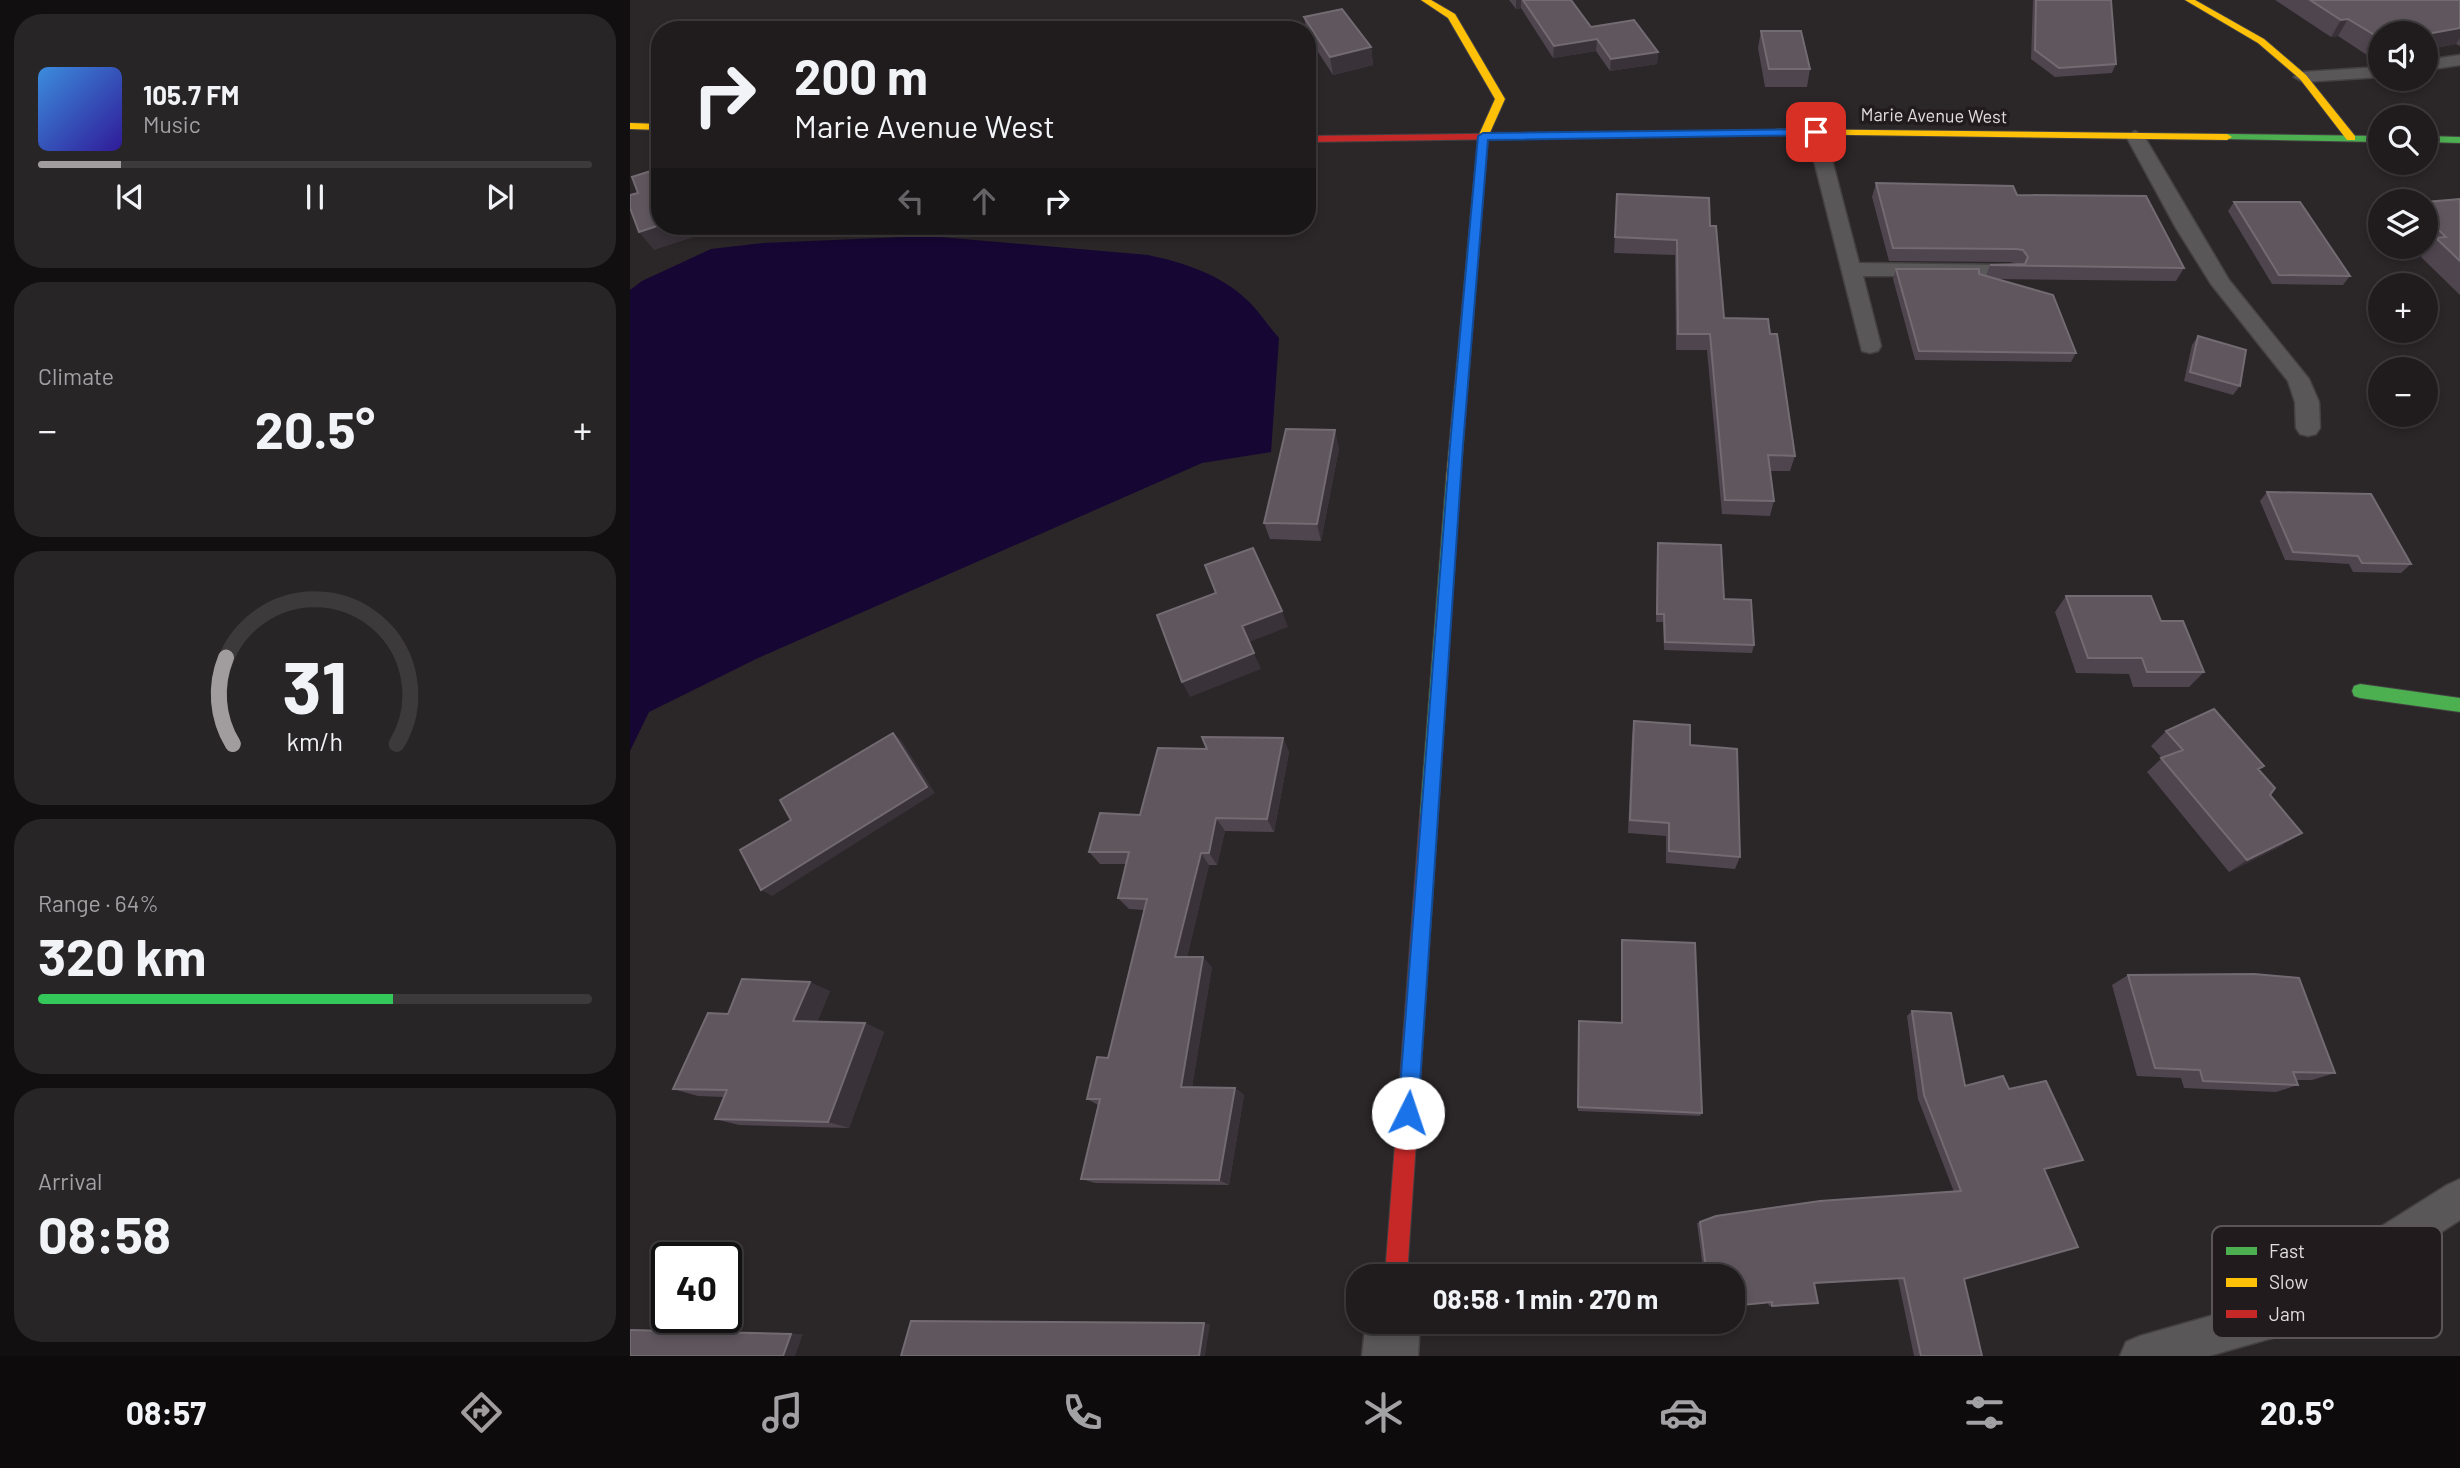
<!DOCTYPE html>
<meta charset="utf-8">
<style>
:root{--surface:#201c1e;--page:#282527;--text:#f1f3f6;--muted:#a2a1a4;--line:#3d3a3c;--accent:#a19c9e}
body{margin:0;font-family:Barlow,sans-serif;background:var(--page);color:var(--text);height:100vh;display:flex;flex-direction:column;font-size:26px;white-space:nowrap}
*{box-sizing:border-box;margin:0}
p{font-size:23px;color:var(--muted)}
.icon{flex:none;width:38px;height:38px;fill:none;stroke:currentColor;stroke-width:2;stroke-linecap:round;stroke-linejoin:round}
.map{position:relative;flex:1;overflow:hidden}
.sheet{display:flex;flex-direction:column;gap:14px;padding:14px;background:#120f10;width:630px}
.sheet>*{flex:none}
.guide{position:absolute;left:21px;top:21px;width:665px;height:214px;border-radius:28px;box-shadow:0 4px 10px #0003,0 0 0 2px var(--line);background:#201c1e;color:var(--text);overflow:hidden}
.tools{position:absolute;left:1738px;top:21px;display:grid;gap:14px}
.tools a{display:grid;place-items:center;width:70px;height:70px;border-radius:50%;background:var(--surface);box-shadow:0 4px 10px #0003,0 0 0 2px var(--line);font-size:35px}
.speed{position:absolute;left:21px;top:1242px;display:flex;gap:14px;font-size:35px;font-weight:700;text-align:center}
.speed>*{display:grid;place-content:center;width:91px;height:91px;border-radius:50%;background:var(--surface);box-shadow:0 4px 10px #0003,0 0 0 2px var(--line);line-height:1}
.speed .limit{border:4px solid #111;border-radius:10px;background:#fff;color:#111}
.pin{position:absolute;display:grid;place-items:center;width:60px;height:60px;color:#fff;margin:-30px;border-radius:14px;box-shadow:0 4px 10px #0006}
.me{position:absolute;width:77px;margin:-38px;rotate:4deg;stroke-linejoin:round;filter:drop-shadow(0 0 5px #0008)}
.turn{display:flex;align-items:center;gap:24px;height:147px;padding:0 28px;font-size:32px}
.turn .icon{width:91px;height:91px;stroke-width:2.5}
.turn b{display:block;font-size:49px;line-height:60px}
.lanes{display:flex;align-items:center;height:66px;padding:0 28px;background:#0003;justify-content:center;gap:35px;direction:ltr}
.lanes .off{opacity:.35}
.big{font-size:52px;font-weight:700;line-height:1.1}
.sheet .tile{flex:1;display:flex;flex-direction:column;justify-content:center;gap:10px;min-width:0;padding:0 24px;border-radius:28px;background:var(--page)}
.sheet .dial{align-items:center;gap:0}
.dial svg{height:182px;overflow:visible;fill:none;stroke:var(--line);stroke-width:7;stroke-linecap:round;text-anchor:middle}
.dial text{fill:var(--text);stroke:none}
.song{display:flex;align-items:center;gap:21px}
.cover{width:84px;height:84px;border-radius:10px;background:linear-gradient(135deg,hsl(210 70% 55%),hsl(250 70% 35%))}
.played{height:7px;border-radius:4px;background:linear-gradient(90deg,var(--accent) 15%,var(--line) 15%)}
.keys{display:flex;justify-content:space-around;direction:ltr}
.heat{display:flex;justify-content:space-between;align-items:center;font-size:38px;direction:ltr}
.charge{height:10px;border-radius:5px;background:linear-gradient(90deg,#34c759 64%,var(--line) 0)}
.trip{position:absolute;left:716px;top:1264px;width:399px;height:70px;border-radius:28px;background:var(--surface);box-shadow:0 4px 10px #0003,0 0 0 2px var(--line);font-weight:700;line-height:70px;text-align:center}
.tabs{display:flex;height:112px;justify-content:space-around;align-items:center;background:#0d0b0c;color:var(--muted)}
.tabs .icon{width:49px;height:49px}
.tabs .active{color:var(--accent)}
.tabs b{font-size:32px;color:var(--text)}
main{display:flex;flex:1;min-height:0}
.map>svg:first-child{display:block}
.water{fill:#160634}
.lines{fill:none;stroke-linecap:round;stroke-linejoin:round}
.lane-casing{stroke:#444142;stroke-width:3}
.street-casing{stroke:#444142;stroke-width:3}
.fast-casing{stroke:#444142;stroke-width:2}
.slow-casing{stroke:#444142;stroke-width:2}
.jam-casing{stroke:#444142;stroke-width:2}
.lane{fill:#595758;fill-rule:evenodd}
.street{fill:#595758;fill-rule:evenodd}
.fast{fill:#4caf50;fill-rule:evenodd}
.slow{fill:#ffc107;fill-rule:evenodd}
.jam{fill:#c62828;fill-rule:evenodd}
.wall{fill:#4f454f}
.shaded-wall{fill:#3a3239}
.building{fill:#5f565e;stroke:#736b72;stroke-width:2}
.route{fill:#1a73e8;stroke:#114b97;stroke-width:2}
.labels{text-anchor:middle;dominant-baseline:central;stroke-width:7;stroke-linejoin:round;paint-order:stroke}
.far-street-label{font-size:18px;fill:#e1dcde;stroke:#221b1e}
.key{fill:#221b1e;stroke:#5b5558;stroke-width:2}
.key-label{font-size:19px;fill:#e1dcde}
</style>
<main>
<section class="sheet">
<div class="tile">
<div class="song"><i class="cover"></i><div><b>105.7 FM</b><p>Music</p></div></div>
<div class="played"></div>
<div class="keys"><svg class="icon" aria-label="previous" viewBox="0 0 24 24"><path d="M18 5L8 12l10 7zM5 5v14"/></svg><svg class="icon" aria-label="pause" viewBox="0 0 24 24"><path d="M8 5v14M16 5v14"/></svg><svg class="icon" aria-label="next" viewBox="0 0 24 24"><path d="M6 5l10 7-10 7zM19 5v14"/></svg></div>
</div>
<div class="tile"><p>Climate</p>
<div class="heat"><a>−</a><b class="big">20.5°</b><a>+</a></div>
</div>
<div class="tile dial"><svg viewBox="0 0 100 80">
<path d="M14 69A42 42 0 1 1 86 69"/>
<path d="M14 69A42 42 0 0 1 11 31" stroke="#a19c9e"/>
<text x="50" y="56" font-size="32" font-weight="700">31</text>
<text x="50" y="72" font-size="11">km/h</text>
</svg></div>
<div class="tile"><p>Range · 64%</p><b class="big">320 km</b><div class="charge"></div></div>
<div class="tile"><p>Arrival</p><b class="big">08:58</b></div>
</section>
<div class="map">
<svg width="1830" height="1356" viewBox="0 0 1830 1356">
<rect width="100%" height="100%" fill="#2b2628"/>
<path class="water" d="M298,236L518,255C552,262 592,275 617,300C629,311 638,326 649,338L641,452L572,463L126,659L19,712L0,751V290L12,281L81,249L133,243Z"/>
<g class="lines">
<g class="lane-casing">
<path id="lane" d="M1830,55V65L1796,70V60Z
M1750,67V77L1673,82L1664,77L1673,72Z
M1186,128L1195,133L1229,263L1380,265L1387,266L1390,271L1387,276H1233L1251,346L1248,351L1240,353L1232,351L1177,133Z
M1505,131L1514,136L1599,280L1679,379L1689,402L1690,428L1686,434L1678,436L1670,434L1666,428L1665,402L1658,381L1581,284L1546,228L1496,136Z
M1830,1179V1220L1656,1332L1642,1338L1579,1356H1490L1496,1342L1510,1336L1633,1301L1817,1185Z"/>
</g>
<g class="street-casing">
<path id="street" d="M736,1321H790L788,1356H732Z"/>
</g>
<g class="fast-casing">
<path id="fast" d="M1597,134L1750,136V142L1593,139V135Z
M1796,136L1830,137V143L1796,142Z
M823,476L830,481L808,815L805,821L799,823L793,821L790,815L816,481Z
M1730,684L1830,698V712L1730,698L1724,696L1722,691L1724,686Z"/>
</g>
<g class="slow-casing">
<path id="slow" d="M791,0H801L825,14L875,99L858,137L830,481L823,486L816,481L848,137L865,99L818,18Z
M1555,0H1565L1634,39L1676,75L1725,136V140H1717L1670,79L1628,43Z
M0,123L30,124V130L0,129Z
M1147,129L1597,134L1602,137L1597,140L1143,134L1142,132Z"/>
</g>
<g class="jam-casing">
<path id="jam" d="M1151,130L1152,132L1147,135L677,142V136Z
M799,807L805,809L808,815L777,1276H755L790,815L793,809Z"/>
</g>
<use href="#lane" class="lane"/>
<use href="#street" class="street"/>
<use href="#fast" class="fast"/>
<use href="#slow" class="slow"/>
<use href="#jam" class="jam"/>
</g>
<path class="wall" d="M879,0H941L961,27L1028,52L1027,64L980,71L966,51L923,58L891,8L886,9Z
M1403,0H1478L1486,64L1482,73L1425,77L1401,59Z
M1645,0H1830V46L1826,44L1796,50V33H1750V52L1737,55L1708,36L1701,37Z
M674,17L741,47L743,65L703,75L677,35Z
M1131,31L1180,69L1177,87H1135L1128,48Z
M1246,183L1387,195L1554,268L1546,281L1364,279L1446,353L1441,362L1285,360L1263,279L1266,269L1349,274L1356,276L1360,265L1388,264L1380,262L1259,261L1242,197Z
M987,194L1080,226L1094,318L1140,334L1165,456L1160,471H1140L1144,501L1140,516L1092,514L1077,350H1046L1045,255L984,253Z
M1830,199V295L1791,257L1796,250L1792,247H1796V202Z
M1604,202L1720,276L1713,285L1642,284L1598,211Z
M1568,336L1610,386L1603,395L1554,381L1562,345Z
M709,448L691,541L640,539L634,523Z
M1637,492L1781,564L1771,573L1723,572L1719,564L1655,560L1630,501Z
M1028,543L1094,599L1124,645L1122,653L1034,650L1033,622H1026L1027,551Z
M1436,596L1531,621L1574,672L1559,687H1503L1499,674L1446,673L1425,612Z
M1004,721L1060,745L1110,857L1105,869L1036,863V836L998,833L1002,736Z
M1536,731L1634,766L1629,770L1640,795L1653,845L1599,872L1517,772L1532,758L1521,746Z
M653,738L659,752L644,832L595,831L587,865H579L557,957L582,967L562,1087L605,1088L614,1095L599,1185L465,1183L451,1179L468,1105L457,1099L478,1058L514,910L499,909L488,898L496,864H470L459,852L510,815L577,749Z
M992,940L1072,1113L1070,1116L948,1111L949,1026L991,1023V945Z
M1498,975L1705,1073L1682,1080H1666L1668,1085L1646,1092L1554,1088L1551,1078L1507,1076L1482,985Z
M200,991L187,1022L235,1023L254,1032L219,1128L109,1125L85,1119L94,1097L68,1096L43,1089L98,1014Z
M1282,1011L1335,1086L1379,1089L1445,1163L1414,1170L1334,1279L1352,1356H1284L1268,1279L1184,1283L1188,1303L1139,1306L1138,1303L1102,1276H1074L1067,1223L1070,1222L1324,1192L1288,1099L1277,1016Z"/>
<path class="shaded-wall" d="M886,0H891V8L886,9Z
M1718,19L1708,36L1701,37L1711,20Z
M1830,28V38L1826,44L1796,50V36L1797,34Z
M1790,30L1788,33H1770Z
M1748,37H1750V52L1737,55Z
M967,39L966,51L923,58L924,46Z
M741,47L743,65L703,75L700,57Z
M1028,52L1027,64L980,71L981,59Z
M30,225L83,226L85,230L24,250L9,232Z
M705,430L709,448L691,541L687,524Z
M652,611L658,627L619,642L612,626Z
M624,653L631,669L560,697L552,682Z
M263,733L271,740L305,793L142,896L131,890Z
M653,738L659,752L644,832L637,819Z
M586,818L595,831L587,865L579,853Z
M1672,833L1653,845L1599,872L1617,860Z
M571,853L579,865L555,967L545,957Z
M573,957L582,967L561,1094L551,1087Z
M180,982L200,991L184,1030L163,1021Z
M235,1023L254,1032L219,1128L198,1122Z
M605,1088L614,1095L599,1185L589,1180Z
M574,1323L580,1324L575,1356H569Z
M161,1334H173L165,1356H153Z"/>
<path class="building" d="M893,0H941L961,27L1004,20L1028,52L981,59L967,39L924,46Z
M1406,0H1481L1486,64L1429,68L1405,50Z
M1680,0H1830V28L1797,34L1790,30L1770,33H1750V37H1748L1718,19L1711,20Z
M712,9L741,47L700,57L674,17Z
M1131,31H1171L1180,69H1139Z
M30,168V225L9,232L0,208V195L8,193L2,177Z
M1246,183L1383,186L1387,195L1516,196L1554,268L1360,265L1395,264L1398,257L1393,250L1386,249L1263,248Z
M987,194L1079,198L1080,226H1086L1094,318L1138,319L1140,334H1147L1165,456L1138,455L1144,501L1095,500L1080,334H1048L1047,240L985,237Z
M1830,199V261L1806,238L1816,237L1796,218V202Z
M1604,202H1670L1720,276L1649,275Z
M1266,269H1349V274L1423,295L1446,353L1289,351Z
M1568,336L1616,350L1610,386L1560,372Z
M656,429L705,430L687,524L634,523Z
M1637,492L1741,494L1781,564L1732,563L1728,556L1663,552Z
M1028,543L1091,545L1094,599L1121,600L1124,645L1035,642L1034,614H1027Z
M623,548L652,611L612,626L624,653L552,682L527,615L586,593L575,565Z
M1436,596H1521L1531,621H1553L1574,672H1517L1512,658H1458Z
M1584,709L1634,766L1628,769L1645,788L1640,795L1672,833L1617,860L1531,758L1553,750L1536,731Z
M1004,721L1060,725V745L1107,749L1110,857L1039,851V823L1000,820Z
M263,733L297,787L131,890L110,850L161,820L150,800Z
M572,737L653,738L637,819L586,818L579,853H571L545,957H573L551,1087L605,1088L589,1180L451,1179L470,1099H457L467,1057L478,1058L517,899L488,898L499,852H459L470,813L510,815L528,748L577,749Z
M992,940L1065,943L1072,1113L948,1107L949,1021L992,1023Z
M1624,974L1669,978L1705,1073L1663,1072L1668,1085L1573,1081L1570,1070L1525,1068L1498,975Z
M112,979L180,982L163,1021L235,1023L198,1122L85,1119L97,1090L43,1089L78,1013L98,1014Z
M1282,1011L1321,1013L1335,1086L1373,1076L1379,1089L1416,1081L1453,1160L1414,1169L1448,1247L1334,1279L1352,1356H1291L1274,1278L1184,1283L1188,1303L1142,1306V1302L1102,1306V1276H1077L1070,1222L1086,1216L1190,1201L1331,1191L1294,1095Z
M281,1321L574,1323L569,1356H271Z
M0,1330L161,1334L153,1356H0Z"/>
<path class="route" d="M1186,129L1191,132L1190,135L858,140L833,445L788,1113L785,1120L778,1123L771,1120L768,1113L820,445L848,136L853,133Z"/>
<g class="labels">
<g class="far-street-label">
<text transform="translate(1304 115) rotate(1)">Marie Avenue West</text>
</g>
</g>
<rect x="1582" y="1226" width="230" height="112" rx="10" class="key"/>
<rect x="1596" y="1247" width="31" height="8" fill="#4caf50"/>
<rect x="1596" y="1278" width="31" height="9" fill="#ffc107"/>
<rect x="1596" y="1310" width="31" height="8" fill="#c62828"/>
<g class="key-label">
<text x="1639" y="1258">Fast</text>
<text x="1639" y="1289">Slow</text>
<text x="1639" y="1321">Jam</text>
</g>
</svg>
<div class="tools">
<a><svg class="icon" aria-label="sound" viewBox="0 0 24 24"><path d="M4 9h4l5-4v14l-5-4H4zM17 9q2 3 0 6"/></svg></a>
<a><svg class="icon" aria-label="search" viewBox="0 0 24 24"><circle cx="10" cy="10" r="6"/><path d="M15 15l6 6"/></svg></a>
<a><svg class="icon" aria-label="layers" viewBox="0 0 24 24"><path d="M12 4l9 5-9 5-9-5zM3 14l9 5 9-5"/></svg></a>
<a>+</a>
<a>−</a>
</div>
<div class="speed"><div class="limit">40</div></div>
<div class="pin" style="left:1186px;top:132px;background:#d93025"><svg class="icon" aria-label="arrive" viewBox="0 0 24 24"><path d="M6 21V4h12l-3 4 3 4H6"/></svg></div>
<svg class="me" style="left:778px;top:1113px" viewBox="-20 -20 40 40"><circle r="19" fill="#fff"/><path d="M0-13L10 11 0 6-10 11z" fill="#1a73e8"/></svg>
<div class="trip">08:58 · 1 min · 270 m</div>
<div class="guide">
<div class="turn"><svg class="icon" aria-label="right" viewBox="0 0 24 24"><path d="M7 20v-9h11M14 6l5 5-5 5"/></svg><div><b>200 m</b>Marie Avenue West</div></div>
<div class="lanes"><svg class="icon off" aria-label="left" viewBox="0 0 24 24"><path d="M17 20v-9H6M10 6l-5 5 5 5"/></svg><svg class="icon off" aria-label="ahead" viewBox="0 0 24 24"><path d="M12 20V5M6 11l6-6 6 6"/></svg><svg class="icon" aria-label="right" viewBox="0 0 24 24"><path d="M7 20v-9h11M14 6l5 5-5 5"/></svg></div>
</div>
</div>
</main>
<nav class="tabs">
<b>08:57</b>
<svg class="icon active" aria-label="directions" viewBox="0 0 24 24"><path d="M12 3l9 9-9 9-9-9zM9 14v-3h6M13 9l2 2-2 2"/></svg>
<svg class="icon" aria-label="music" viewBox="0 0 24 24"><path d="M9 18V5l10-2v13"/><circle cx="6" cy="18" r="3"/><circle cx="16" cy="16" r="3"/></svg>
<svg class="icon" aria-label="phone" viewBox="0 0 24 24"><path d="M5 4h4l2 5-3 2q2 4 5 5l2-3 5 2v4C11 20 4 13 5 4z"/></svg>
<svg class="icon" aria-label="climate" viewBox="0 0 24 24"><path d="M12 3v18M4 7l16 10M4 17L20 7"/></svg>
<svg class="icon" aria-label="car" viewBox="0 0 24 24"><path d="M5 17H2v-5l4-1 3-4h7l3 4 3 1v5h-3M9 17h6M6 11h13"/><circle cx="7" cy="17" r="2"/><circle cx="17" cy="17" r="2"/></svg>
<svg class="icon" aria-label="filters" viewBox="0 0 24 24"><path d="M4 7h16M4 17h16"/><circle cx="9" cy="7" r="2"/><circle cx="15" cy="17" r="2"/></svg>
<b>20.5°</b>
</nav>
